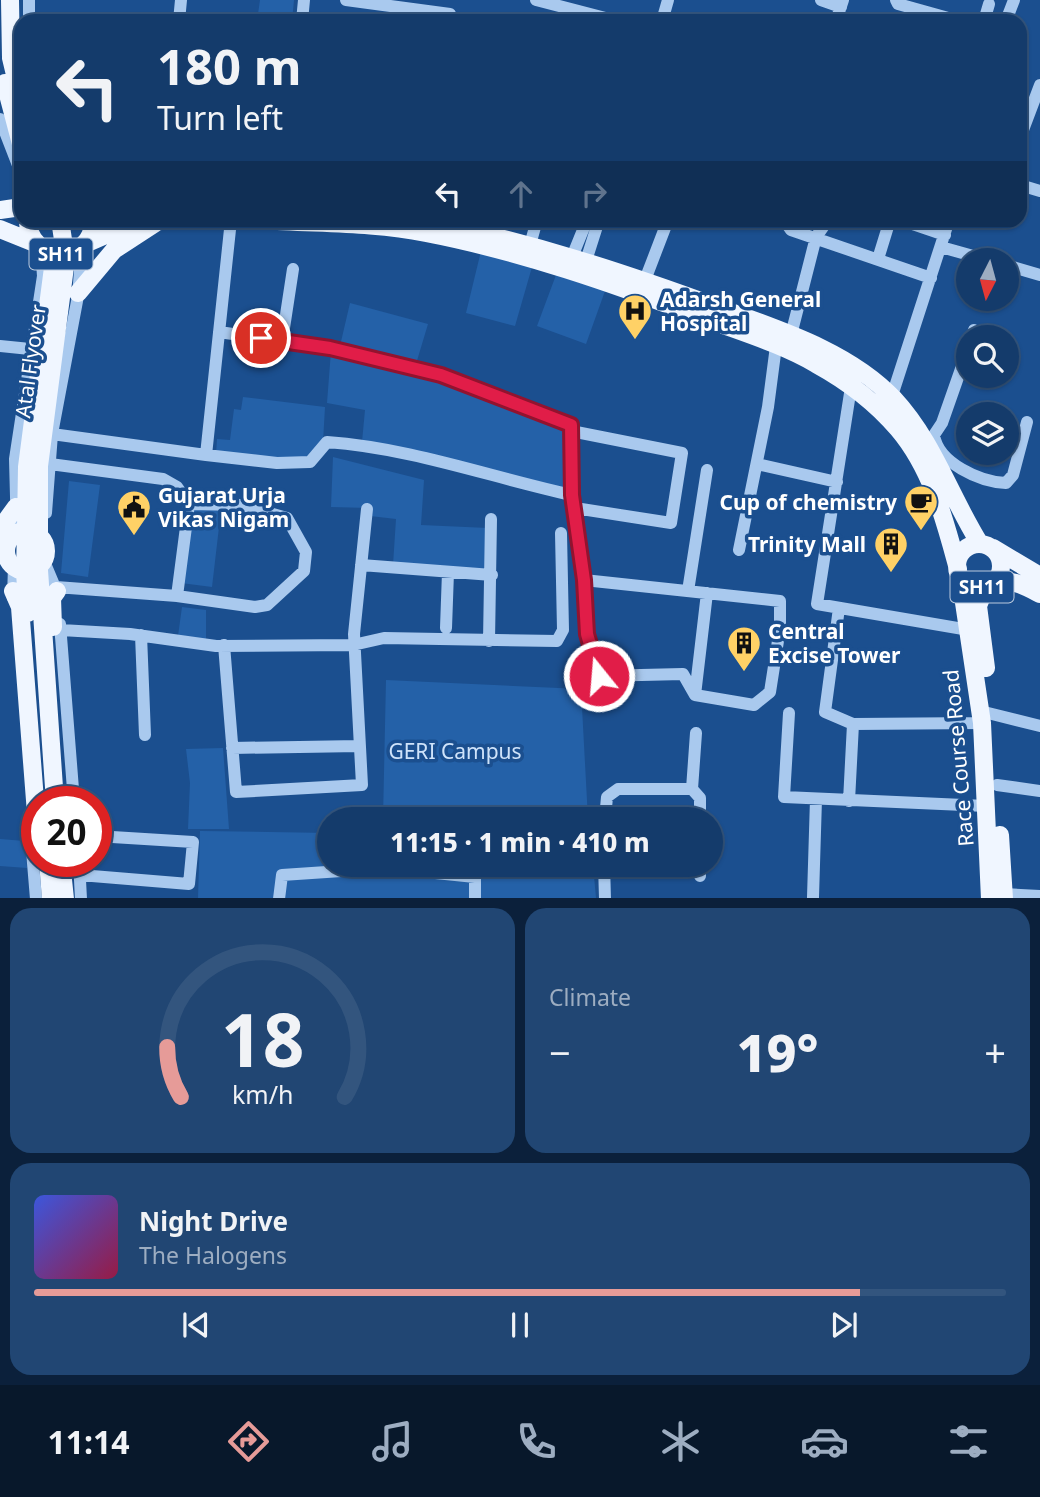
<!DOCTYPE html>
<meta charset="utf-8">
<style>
:root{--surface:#143b6b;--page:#214673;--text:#f1f3f6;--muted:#9dadc1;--line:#33557e;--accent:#e69b98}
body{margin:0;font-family:"Noto Sans",sans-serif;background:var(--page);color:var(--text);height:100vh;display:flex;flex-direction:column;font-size:26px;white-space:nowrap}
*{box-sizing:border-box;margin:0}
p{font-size:23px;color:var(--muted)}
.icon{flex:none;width:38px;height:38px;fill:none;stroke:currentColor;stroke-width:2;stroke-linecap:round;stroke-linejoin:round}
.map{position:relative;height:898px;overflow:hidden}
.sheet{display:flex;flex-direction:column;gap:10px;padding:10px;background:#0b203b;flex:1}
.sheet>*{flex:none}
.banner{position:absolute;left:14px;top:14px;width:1013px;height:214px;border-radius:21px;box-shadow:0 2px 5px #0004,0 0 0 2px var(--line);background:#143b6b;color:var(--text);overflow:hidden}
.needle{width:46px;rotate:186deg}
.buttons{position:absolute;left:956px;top:248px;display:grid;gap:14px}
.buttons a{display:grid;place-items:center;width:63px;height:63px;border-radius:50%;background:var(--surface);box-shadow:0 2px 5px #0004,0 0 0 2px var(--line);font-size:35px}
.speed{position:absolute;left:21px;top:786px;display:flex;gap:14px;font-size:35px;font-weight:700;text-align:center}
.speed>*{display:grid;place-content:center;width:91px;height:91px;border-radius:50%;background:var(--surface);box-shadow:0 2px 5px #0004,0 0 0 2px var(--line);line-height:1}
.speed .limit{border:10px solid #d22;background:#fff;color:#111}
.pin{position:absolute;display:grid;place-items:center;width:60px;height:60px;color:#fff;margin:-30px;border:4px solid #fff;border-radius:50%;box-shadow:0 2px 7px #0007}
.me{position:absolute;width:77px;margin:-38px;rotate:343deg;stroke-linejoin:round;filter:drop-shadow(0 0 5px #0008)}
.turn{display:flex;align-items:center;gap:24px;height:147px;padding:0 28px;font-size:32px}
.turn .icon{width:91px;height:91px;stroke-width:2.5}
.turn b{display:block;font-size:49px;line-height:60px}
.lanes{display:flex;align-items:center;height:66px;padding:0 28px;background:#0003;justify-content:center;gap:35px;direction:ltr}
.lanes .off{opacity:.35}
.big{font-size:52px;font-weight:800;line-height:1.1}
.sheet .tile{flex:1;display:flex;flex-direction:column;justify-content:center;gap:10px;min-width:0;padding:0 24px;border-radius:21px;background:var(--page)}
.sheet .dial{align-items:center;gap:0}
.dial svg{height:182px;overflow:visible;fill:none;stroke:var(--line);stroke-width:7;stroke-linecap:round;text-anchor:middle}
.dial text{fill:var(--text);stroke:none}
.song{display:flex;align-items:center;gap:21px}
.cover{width:84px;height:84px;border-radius:10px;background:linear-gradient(135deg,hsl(230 70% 55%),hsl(340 70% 35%))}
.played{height:7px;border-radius:4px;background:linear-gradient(90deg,var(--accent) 85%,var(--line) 85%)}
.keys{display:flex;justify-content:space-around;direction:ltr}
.heat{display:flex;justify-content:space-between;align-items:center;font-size:38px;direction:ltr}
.sheet .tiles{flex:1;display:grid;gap:10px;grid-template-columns:1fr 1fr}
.tile:last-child{grid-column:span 2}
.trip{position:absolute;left:317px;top:807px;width:406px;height:70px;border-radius:35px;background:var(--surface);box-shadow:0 2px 5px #0004,0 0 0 2px var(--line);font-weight:800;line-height:70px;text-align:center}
.tab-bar{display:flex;height:112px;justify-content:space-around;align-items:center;background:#08182b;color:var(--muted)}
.tab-bar .icon{width:49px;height:49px}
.tab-bar .selected{color:var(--accent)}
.tab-bar b{font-size:32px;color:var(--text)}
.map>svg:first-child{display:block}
.green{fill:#2461a8}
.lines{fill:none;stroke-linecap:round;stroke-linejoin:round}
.minor{stroke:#a9c9ee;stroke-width:12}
.major{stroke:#f0f6ff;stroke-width:18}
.major-bridge{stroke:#f0f6ff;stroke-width:18}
.route-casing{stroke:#92132f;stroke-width:18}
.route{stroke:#e11d48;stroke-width:12}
.labels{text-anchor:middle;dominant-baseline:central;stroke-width:7;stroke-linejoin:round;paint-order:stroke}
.shield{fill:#1b4f8f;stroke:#bbcadd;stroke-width:2}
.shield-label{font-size:19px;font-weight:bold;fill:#fff}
.poi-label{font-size:21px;font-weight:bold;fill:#fff;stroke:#1b4f8f;text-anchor:start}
.street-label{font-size:21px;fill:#fff;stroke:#1b4f8f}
.park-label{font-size:21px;fill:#cfe3fa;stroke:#1b4f8f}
</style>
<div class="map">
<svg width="1040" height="899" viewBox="0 0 1040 899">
<rect width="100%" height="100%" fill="#1b4f8f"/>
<path class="green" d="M260,0H294L292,21H257Z
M481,251L532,267L515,326L466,313Z
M556,275L605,291L586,344L537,326Z
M350,303L428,324L416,364L340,346Z
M331,351L443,378L568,426L569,490L362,442L365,410L327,403Z
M243,397L325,407L323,442L310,460L216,455L217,439L230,440L234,409L241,410Z
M333,457L424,480L421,525L488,528L489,571L393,565L396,519L370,516L369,508L331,507Z
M69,481L100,485L88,577L61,573Z
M192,507L221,510L212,587L181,583Z
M182,607L206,610V641L178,636Z
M386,680L581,689L588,819H383Z
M223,748L229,829H188L190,783L186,749Z
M200,831L329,833V864L593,865L596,898L198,899Z
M0,839L25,841L27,868L0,866Z"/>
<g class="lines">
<path class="minor" d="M346,0L450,14L449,21
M536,0L617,21
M821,0L841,7
M896,0L898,4L959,21
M29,21V0
M179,21L181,0
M302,21L304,0
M662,21L668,0
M836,21L843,0
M984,21L989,4
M1006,21L1014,0
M0,119L21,173
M1020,138L1040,85
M1020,185L1040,191
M784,220L791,230L931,278
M901,220L945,235
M530,245L537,220
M941,247L991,261
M572,257L587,220
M878,259L890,220
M1006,265L1040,275
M584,267L599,220
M645,280L668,220
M219,332L329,348L441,375L571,425L572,495L584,580L587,634L599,676L683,674L695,695L754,705L770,692L780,628V601L584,580
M791,335L816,237L828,220
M972,338L974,330
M282,341L293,269
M0,346L30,349
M851,387L817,604L969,630
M890,402L949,220
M571,431L682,453L671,523L575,508
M52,434L206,455L231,220
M934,435C938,463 980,482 1006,483L1013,475L1027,422
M930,441L942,423L968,349
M206,455L277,463L310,462L327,442C411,448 490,477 572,495
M50,464L163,479L177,487L189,504L177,596
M757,464L837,482
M46,513L52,434L78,296L82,246
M17,534L15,459L43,276L41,248
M739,550L768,407L776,346
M44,561L57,592
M361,565L492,575
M56,587L177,596L255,607L267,605L304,571L306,552L287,518L241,505L189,504
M688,591L707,470
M13,598L14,566
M839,608L825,712L853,724L849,801
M60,624L74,802
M446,628L448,572
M61,630L130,634L216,646L353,645L384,638L557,641L563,630L561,533
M141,635L145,735
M489,641L491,519
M224,645L236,792L362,785L354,634L367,509
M695,695L707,593
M980,711L1040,726
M789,713L784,797L986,806
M853,724L982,723
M232,748L359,746
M997,785L1040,791
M692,789L696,733
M29,815L36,899
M605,819L607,797L618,789H692L700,798V819
M79,861L81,899
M604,864L605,899
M80,875L189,884L193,842L96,836
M700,876V864
M1004,894L1040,896
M813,897L816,799
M279,899L282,875L386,868L475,877V899"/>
<path class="major" d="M10,0L11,58L21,100
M5,83L21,144
M0,210L21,207
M28,220C28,264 94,264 93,220
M262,220C317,224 372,222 426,233C520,251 614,284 704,318C741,332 782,344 816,364C847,381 876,403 898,429C932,469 945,521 958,569
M428,222C527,241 622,272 717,307C777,329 849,351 894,399C933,441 950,496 980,544
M0,229L37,244
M85,244L131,224L171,220
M78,293L114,250L157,222
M26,527L27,467L54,260
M0,529L16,507
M6 551a20 20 0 1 1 40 0a20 20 0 1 1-40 0Z
M957 566a22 22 0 1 1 44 0a22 22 0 1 1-44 0Z
M993,548L1040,576
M39,570L55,802
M25,573L28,613
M960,576L982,723L990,899
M992,583C1011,578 1023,585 1040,594
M986,586L978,606L986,668
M13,591L20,607L37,826
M53,627L52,598L57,591
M1000,835L1004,899
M48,861L51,899
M61,861L65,899"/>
<path class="major-bridge" d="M39,570V466L66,259L60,220
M25,573L26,527"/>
</g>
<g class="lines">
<g class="route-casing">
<path id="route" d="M261,338L330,348L441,375L571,425L572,495L584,580L587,634L599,676"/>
</g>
<use href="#route" class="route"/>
</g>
<defs>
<g id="hospital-pin" transform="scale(1.75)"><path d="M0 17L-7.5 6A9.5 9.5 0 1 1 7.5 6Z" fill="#ffd166" stroke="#1b4f8f"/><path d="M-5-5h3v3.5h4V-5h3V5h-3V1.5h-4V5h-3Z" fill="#111"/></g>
<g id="cafe-pin" transform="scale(1.75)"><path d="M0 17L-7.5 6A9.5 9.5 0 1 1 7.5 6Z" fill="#ffd166" stroke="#1b4f8f"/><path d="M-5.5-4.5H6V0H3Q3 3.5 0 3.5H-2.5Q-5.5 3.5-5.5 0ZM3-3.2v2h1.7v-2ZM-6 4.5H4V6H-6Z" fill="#111"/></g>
<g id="civic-pin" transform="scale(1.75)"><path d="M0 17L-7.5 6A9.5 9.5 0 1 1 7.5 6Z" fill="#ffd166" stroke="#1b4f8f"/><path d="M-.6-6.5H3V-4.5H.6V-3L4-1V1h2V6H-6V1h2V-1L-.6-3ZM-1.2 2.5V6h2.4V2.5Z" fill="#111"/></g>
<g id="building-pin" transform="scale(1.75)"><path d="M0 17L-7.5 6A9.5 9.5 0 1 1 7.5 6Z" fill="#ffd166" stroke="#1b4f8f"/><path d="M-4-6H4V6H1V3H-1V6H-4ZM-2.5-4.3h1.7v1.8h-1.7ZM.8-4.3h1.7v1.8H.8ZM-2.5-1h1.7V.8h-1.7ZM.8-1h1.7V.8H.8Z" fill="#111"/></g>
</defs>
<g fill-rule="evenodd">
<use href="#hospital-pin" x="635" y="311"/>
<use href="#cafe-pin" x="921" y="502"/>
<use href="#civic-pin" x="134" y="507"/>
<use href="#building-pin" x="891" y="544"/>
<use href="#building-pin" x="744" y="643"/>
</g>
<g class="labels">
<g class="shield">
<rect x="29.5" y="238.5" width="63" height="31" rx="5"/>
<rect x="950.5" y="571.5" width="63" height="31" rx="5"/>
</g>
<g class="shield-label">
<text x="61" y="254">SH11</text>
<text x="982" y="587">SH11</text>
</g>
<g class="poi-label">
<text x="660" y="299">Adarsh General<tspan x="660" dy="24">Hospital</tspan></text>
<text x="158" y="495">Gujarat Urja<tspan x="158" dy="24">Vikas Nigam</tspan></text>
<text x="897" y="502" text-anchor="end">Cup of chemistry</text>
<text x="866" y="544" text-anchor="end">Trinity Mall</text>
<text x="768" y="631">Central<tspan x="768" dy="24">Excise Tower</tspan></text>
</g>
<g class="street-label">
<text transform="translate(30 361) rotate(-82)">Atal Flyover</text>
<text transform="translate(958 758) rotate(-95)">Race Course Road</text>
</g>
<g class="park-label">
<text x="455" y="751">GERI Campus</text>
</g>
</g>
</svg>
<div class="buttons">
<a><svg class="needle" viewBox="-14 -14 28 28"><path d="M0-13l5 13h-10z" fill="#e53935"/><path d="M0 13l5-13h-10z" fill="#9dadc1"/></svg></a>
<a><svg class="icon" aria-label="search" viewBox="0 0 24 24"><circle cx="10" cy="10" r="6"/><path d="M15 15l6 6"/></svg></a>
<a><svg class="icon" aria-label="layers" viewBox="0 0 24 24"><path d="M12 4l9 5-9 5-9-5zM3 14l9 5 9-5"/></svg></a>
</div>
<div class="speed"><div class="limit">20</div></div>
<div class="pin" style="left:261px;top:338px;background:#d93025"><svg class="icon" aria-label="arrive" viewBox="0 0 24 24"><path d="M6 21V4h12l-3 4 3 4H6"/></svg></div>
<svg class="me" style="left:599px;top:676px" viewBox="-20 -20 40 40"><circle r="17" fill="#e11d48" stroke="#fff" stroke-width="3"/><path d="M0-11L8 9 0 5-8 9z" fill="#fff"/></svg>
<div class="trip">11:15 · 1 min · 410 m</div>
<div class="banner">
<div class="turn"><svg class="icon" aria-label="left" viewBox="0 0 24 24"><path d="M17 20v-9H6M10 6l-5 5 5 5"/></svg><div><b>180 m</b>Turn left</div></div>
<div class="lanes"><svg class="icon" aria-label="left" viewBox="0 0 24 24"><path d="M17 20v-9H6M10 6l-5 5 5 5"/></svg><svg class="icon off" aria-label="ahead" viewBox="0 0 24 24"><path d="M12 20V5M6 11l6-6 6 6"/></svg><svg class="icon off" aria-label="right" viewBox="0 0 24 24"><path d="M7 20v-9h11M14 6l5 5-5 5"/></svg></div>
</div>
</div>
<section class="sheet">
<div class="tiles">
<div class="tile dial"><svg viewBox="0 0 100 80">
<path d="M14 69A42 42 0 1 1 86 69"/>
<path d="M14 69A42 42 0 0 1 8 47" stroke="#e69b98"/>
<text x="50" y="56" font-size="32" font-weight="700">18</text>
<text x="50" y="72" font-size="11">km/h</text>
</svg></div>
<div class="tile"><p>Climate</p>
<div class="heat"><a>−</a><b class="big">19°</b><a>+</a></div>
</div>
<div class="tile">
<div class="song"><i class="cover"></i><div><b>Night Drive</b><p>The Halogens</p></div></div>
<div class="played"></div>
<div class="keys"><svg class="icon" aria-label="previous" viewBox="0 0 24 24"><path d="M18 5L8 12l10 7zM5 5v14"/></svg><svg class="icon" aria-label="pause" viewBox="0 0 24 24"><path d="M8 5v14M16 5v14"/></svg><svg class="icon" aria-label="next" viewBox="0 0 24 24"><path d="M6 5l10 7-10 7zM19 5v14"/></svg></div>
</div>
</div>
</section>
<nav class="tab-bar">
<b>11:14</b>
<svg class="icon selected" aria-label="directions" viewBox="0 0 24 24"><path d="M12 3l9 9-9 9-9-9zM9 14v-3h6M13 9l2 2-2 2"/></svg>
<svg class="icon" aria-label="music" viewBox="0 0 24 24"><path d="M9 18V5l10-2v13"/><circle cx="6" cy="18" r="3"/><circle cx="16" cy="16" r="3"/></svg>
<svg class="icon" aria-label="phone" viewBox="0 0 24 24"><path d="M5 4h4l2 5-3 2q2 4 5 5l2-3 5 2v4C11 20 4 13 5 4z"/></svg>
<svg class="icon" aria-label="climate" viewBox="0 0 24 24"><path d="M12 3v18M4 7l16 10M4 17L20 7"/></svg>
<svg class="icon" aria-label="car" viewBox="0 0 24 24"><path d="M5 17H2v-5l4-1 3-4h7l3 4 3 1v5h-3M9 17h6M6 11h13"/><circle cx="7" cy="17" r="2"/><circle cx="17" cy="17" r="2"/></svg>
<svg class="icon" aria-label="filters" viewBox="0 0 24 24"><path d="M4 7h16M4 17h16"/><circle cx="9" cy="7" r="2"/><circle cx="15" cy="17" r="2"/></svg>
</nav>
